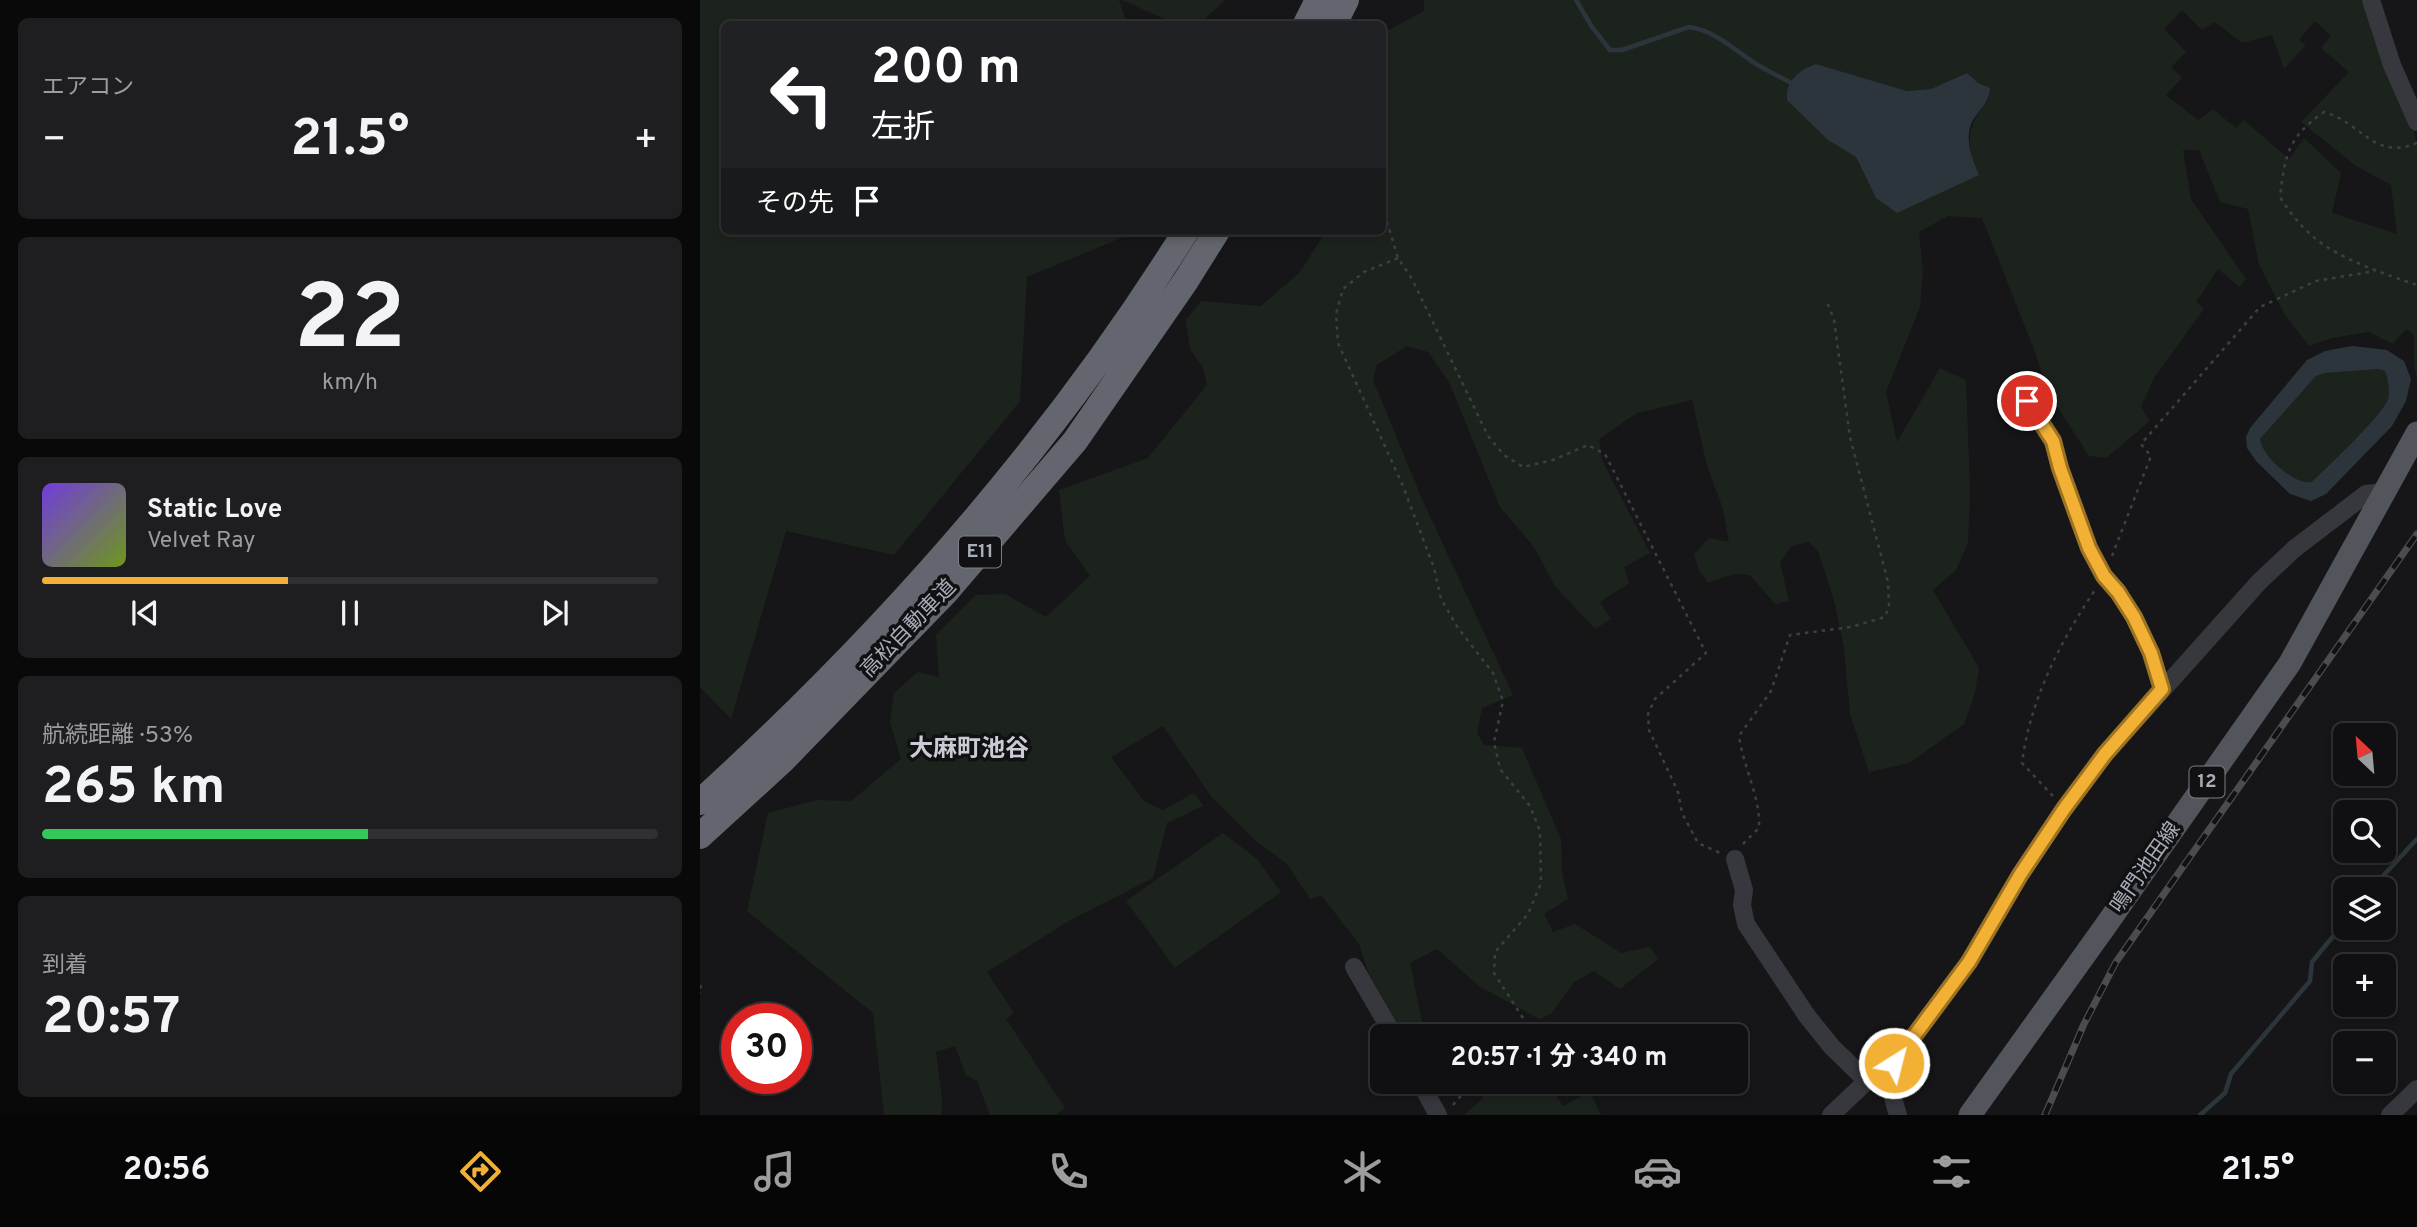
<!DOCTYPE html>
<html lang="ja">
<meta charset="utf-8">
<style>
:root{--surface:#101012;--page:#1e1e20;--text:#f1f3f6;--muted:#9c9d9f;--line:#303032;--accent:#f2b134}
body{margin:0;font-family:Overpass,"Noto Sans JP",sans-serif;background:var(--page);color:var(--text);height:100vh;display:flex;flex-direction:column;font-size:26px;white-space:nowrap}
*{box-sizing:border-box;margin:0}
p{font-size:23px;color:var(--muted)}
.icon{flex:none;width:38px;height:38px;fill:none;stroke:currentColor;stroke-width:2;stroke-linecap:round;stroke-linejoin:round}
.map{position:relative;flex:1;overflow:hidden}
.details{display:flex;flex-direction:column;gap:18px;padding:18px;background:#09090a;width:700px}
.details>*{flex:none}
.guide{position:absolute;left:21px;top:21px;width:665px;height:214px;border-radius:10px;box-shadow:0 4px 10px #0003,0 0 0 2px var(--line);background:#202124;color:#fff;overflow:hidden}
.needle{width:46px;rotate:334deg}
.buttons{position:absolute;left:1633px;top:723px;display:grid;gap:14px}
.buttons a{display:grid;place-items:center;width:63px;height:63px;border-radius:10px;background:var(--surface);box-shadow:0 4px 10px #0003,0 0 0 2px var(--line);font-size:35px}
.speed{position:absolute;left:21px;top:1003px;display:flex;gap:14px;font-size:35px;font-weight:700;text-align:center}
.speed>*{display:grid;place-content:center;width:91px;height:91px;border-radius:50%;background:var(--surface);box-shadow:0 4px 10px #0003,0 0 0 2px var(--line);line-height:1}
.speed .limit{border:10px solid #d22;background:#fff;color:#111}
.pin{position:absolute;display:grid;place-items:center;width:60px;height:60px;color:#fff;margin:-30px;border:4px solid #fff;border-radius:50%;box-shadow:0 2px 7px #0007}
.me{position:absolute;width:77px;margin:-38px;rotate:36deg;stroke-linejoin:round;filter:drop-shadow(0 0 5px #0008)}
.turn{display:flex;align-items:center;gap:24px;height:147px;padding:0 35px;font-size:32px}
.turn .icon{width:91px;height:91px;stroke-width:2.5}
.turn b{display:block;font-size:49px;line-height:60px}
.then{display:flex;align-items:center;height:66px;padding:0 35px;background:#0003;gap:14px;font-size:26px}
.big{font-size:52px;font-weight:700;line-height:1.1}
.details .widget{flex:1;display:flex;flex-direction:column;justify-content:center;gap:10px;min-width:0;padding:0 24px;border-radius:10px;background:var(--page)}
.details .dial{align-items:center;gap:0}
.dial b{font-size:91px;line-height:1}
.song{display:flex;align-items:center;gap:21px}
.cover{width:84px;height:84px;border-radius:10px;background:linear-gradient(135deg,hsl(260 70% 55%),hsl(80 70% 35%))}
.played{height:7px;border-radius:4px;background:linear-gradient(90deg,var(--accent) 40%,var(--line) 40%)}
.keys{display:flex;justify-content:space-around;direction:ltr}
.heat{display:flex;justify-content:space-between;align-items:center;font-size:38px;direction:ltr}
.charge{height:10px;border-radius:5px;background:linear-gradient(90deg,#34c759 53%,var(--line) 0)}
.trip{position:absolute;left:670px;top:1024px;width:378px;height:70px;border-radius:10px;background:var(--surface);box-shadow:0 4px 10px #0003,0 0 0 2px var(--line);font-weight:700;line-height:70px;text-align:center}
.menu{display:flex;height:112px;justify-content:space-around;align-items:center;background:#060607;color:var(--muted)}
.menu .icon{width:49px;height:49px}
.menu .on{color:var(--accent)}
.menu b{font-size:32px;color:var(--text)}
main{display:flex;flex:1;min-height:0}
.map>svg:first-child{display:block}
.green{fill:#1c231d;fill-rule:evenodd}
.water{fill:#2c353c;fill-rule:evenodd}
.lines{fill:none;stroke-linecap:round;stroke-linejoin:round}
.stream{stroke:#2c353c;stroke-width:4.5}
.path{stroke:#3d3f44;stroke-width:2.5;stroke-dasharray:3.5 5;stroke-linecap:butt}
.minor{stroke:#37383d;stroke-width:18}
.major{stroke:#53555c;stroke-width:23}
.highway{stroke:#63666e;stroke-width:26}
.rail-casing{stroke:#4a4c52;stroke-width:7}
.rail{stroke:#111113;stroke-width:4.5;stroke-dasharray:13;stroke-linecap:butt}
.route-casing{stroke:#9d7322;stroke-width:18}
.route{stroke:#f2b134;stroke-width:12}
.labels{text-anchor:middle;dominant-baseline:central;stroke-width:7;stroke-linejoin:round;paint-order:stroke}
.shield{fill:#111113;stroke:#7b7e86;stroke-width:2}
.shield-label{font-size:19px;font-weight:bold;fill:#a8adb8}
.street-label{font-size:21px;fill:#a8adb8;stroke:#111113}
.quarter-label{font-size:24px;font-weight:bold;fill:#c9ccd4;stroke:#111113}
</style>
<main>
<section class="details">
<div class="widget"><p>エアコン</p>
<div class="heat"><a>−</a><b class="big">21.5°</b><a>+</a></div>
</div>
<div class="widget dial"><b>22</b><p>km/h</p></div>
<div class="widget">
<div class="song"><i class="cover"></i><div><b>Static Love</b><p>Velvet Ray</p></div></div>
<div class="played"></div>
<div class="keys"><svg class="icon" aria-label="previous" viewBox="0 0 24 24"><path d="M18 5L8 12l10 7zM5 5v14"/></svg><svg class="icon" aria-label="pause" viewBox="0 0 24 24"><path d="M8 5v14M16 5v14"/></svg><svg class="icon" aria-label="next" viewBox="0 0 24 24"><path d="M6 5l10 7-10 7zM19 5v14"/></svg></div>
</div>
<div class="widget"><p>航続距離 · 53%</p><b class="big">265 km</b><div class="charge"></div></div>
<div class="widget"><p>到着</p><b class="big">20:57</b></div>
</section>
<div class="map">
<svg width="1717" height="1115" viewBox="0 0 1717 1115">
<rect width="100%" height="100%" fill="#161618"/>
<path class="green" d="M0,0H419L427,24H24V231H422L426,236L327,277L320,401L194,555L86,531L31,719L0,687Z
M422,0H525L499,24H476Z
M724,0H1663L1689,80L1711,123L1717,143V380L1714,365V335L1706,329L1693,344L1669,332L1632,338L1609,346L1584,313L1559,265L1548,209L1520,202L1499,150H1483L1491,199L1546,279L1540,287L1518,269L1496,302L1504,309L1454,378L1441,407L1450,421L1406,458L1389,456L1348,392L1335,352L1282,218L1248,216L1219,232L1223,270L1220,307L1186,392L1197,442L1240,368L1266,380L1270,494L1268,543L1256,570L1233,590L1279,668L1275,693L1264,724L1209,763L1169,772L1150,714L1144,648L1135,604L1118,551L1109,542L1092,546L1080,562L1089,601L1075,604L1050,575L1034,574L1008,583L999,570L994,554L1009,538L1029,542L1023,509L1007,466L992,400L937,413L899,439L902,460L950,553L924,567L929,583L900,602L911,619L895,629L855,586L834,547L800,507L749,382L728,352L707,346L677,365L673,380L722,499L813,695L782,708L777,733L784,745L822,748L861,839L862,871L868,899L844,914L853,932L875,924L921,953L950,947L958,959L920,989L894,971L874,982L851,1014L839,1019L779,986L737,949L710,963L725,1036H704L669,974L659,944L621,895L610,899L587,864L555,840L511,796L463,726L411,757L445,802L463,810L494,793L503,806L467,823L453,878L372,919L287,972L314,1013L306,1019L365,1108L355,1115H290L277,1081L266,1075L255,1046L236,1052L242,1100L241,1115H184L173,1013L47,911L68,813L117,800L151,801L201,759L190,722L194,693L218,672L239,677L236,635L276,595L305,594L346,617L390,576L365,540L359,490L448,458L507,385L503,368L490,349L486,320L501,301L561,306L600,272L626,231H682L683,33L724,11ZM1482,10L1502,30L1515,22L1542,43L1572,35L1584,69L1606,45L1599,40L1615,21L1631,36L1621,48L1649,72L1601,122L1656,166L1691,185L1697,234L1632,213L1641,173L1604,138L1589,159L1544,120L1536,128L1513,109L1498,120L1466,95L1482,78L1471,67L1486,52L1464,29ZM1116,64L1207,91L1231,89L1267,73L1289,98C1273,121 1268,127 1270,156L1197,213L1176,198L1156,157L1128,140Z
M1678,369L1685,371C1688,378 1690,392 1688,399C1683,415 1627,467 1612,482C1594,485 1562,456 1560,439L1616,376L1624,373Z
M523,833L557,859L581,892L475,968L426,901Z
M790,1082H847L863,1106L890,1092L901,1115H764L781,1100Z"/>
<path class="water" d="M1116,64L1207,91L1231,89L1267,73L1278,83L1290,88C1289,104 1279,109 1272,122C1264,139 1272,159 1279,175L1197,213L1176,198L1156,157L1128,140L1087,100C1086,80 1098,71 1116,64Z
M1652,346L1687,350L1704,361L1711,379L1706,401L1692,426L1626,494L1611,501L1590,494L1557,462L1547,448L1546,437L1550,428L1607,360L1625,351ZM1678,369L1685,371C1688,378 1690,392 1688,399C1683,415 1627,467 1612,482C1594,485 1562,456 1560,439L1616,376L1625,373Z"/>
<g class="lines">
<path class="stream" d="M876,0L892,27L910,50H922L989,27C1014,30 1035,50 1056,64C1068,71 1082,78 1095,85
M1671,889L1717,839
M1500,1115L1525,1093L1531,1074L1610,981L1612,962L1635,934L1645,932L1651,928"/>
<path class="path" d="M1717,143C1674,161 1661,122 1624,112C1588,137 1585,155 1580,197C1590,213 1601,227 1616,239C1640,259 1687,275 1717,285
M682,205L698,258L712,279L788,436L804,455L823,467L853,460L888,445L905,454L1006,653L955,699L948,714L949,730L978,792L982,813L998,843L1020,853
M698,258L664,272L643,289L636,314L638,343L703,486L734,568L741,599L758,628L793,673L803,701L794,742L800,769L830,806L840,831L841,883L828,914L795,952L794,973L830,1029L828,1036
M1412,556L1451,456L1441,444L1560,307L1616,281L1675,271
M1353,796L1322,763C1330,700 1360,642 1395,590
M1043,844L1059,828C1061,799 1043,766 1039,736L1071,691L1090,635L1151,627L1185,617L1189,606L1188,582L1150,437L1134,320L1126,299
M0,985L2,991L0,993
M753,1105L765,1091L778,1082"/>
<path class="minor" d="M1671,0L1692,65L1717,122
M1327,401L1353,441L1360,468L1389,548L1404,576L1418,592L1434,617L1451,653L1462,689
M1035,859L1044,890L1042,905L1046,924L1107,1016L1132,1047L1167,1081
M654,967L694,1036
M720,1082L738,1115
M1131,1115L1167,1081L1177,1078
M1198,1115C1192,1096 1188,1082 1194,1063L1269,962L1320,875L1364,809L1405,754L1559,582L1594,549L1666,494L1685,492
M1690,1115L1717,1089"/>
<path class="major" d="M1270,1115L1404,928L1590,663L1717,433"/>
<path class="highway" d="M606,24L618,0
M634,24L646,0
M0,802C185,634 354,443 486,231
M0,836L82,761L245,593L375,441L485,282L517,231"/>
<g class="rail-casing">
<path id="rail" d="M1345,1115L1384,1024L1416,962L1717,534"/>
</g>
<use href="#rail" class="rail"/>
</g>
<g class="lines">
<g class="route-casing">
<path id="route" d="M1194,1063L1269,962L1320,875L1364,809L1405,754L1462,689L1451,653L1434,617L1418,592L1404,576L1389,548L1360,468L1353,441L1327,401"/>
</g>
<use href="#route" class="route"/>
</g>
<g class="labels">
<g class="shield">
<rect x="259" y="536.5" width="42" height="31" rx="5"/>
<rect x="1489.5" y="766.5" width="35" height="31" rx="5"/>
</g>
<g class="shield-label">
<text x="280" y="552">E11</text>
<text x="1507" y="782">12</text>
</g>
<g class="street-label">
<text transform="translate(209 629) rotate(-46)">高松自動車道</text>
<text transform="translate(1446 868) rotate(-55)">鳴門池田線</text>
</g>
<g class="quarter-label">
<text x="269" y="750">大麻町池谷</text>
</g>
</g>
</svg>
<div class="buttons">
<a><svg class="needle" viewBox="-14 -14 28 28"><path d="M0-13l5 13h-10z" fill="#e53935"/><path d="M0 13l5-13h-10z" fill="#9c9d9f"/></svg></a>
<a><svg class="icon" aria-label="search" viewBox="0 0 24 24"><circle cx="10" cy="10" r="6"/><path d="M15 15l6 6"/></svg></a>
<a><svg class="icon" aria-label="layers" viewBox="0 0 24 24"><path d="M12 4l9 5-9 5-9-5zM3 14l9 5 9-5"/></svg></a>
<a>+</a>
<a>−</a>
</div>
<div class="speed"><div class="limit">30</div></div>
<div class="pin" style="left:1327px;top:401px;background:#d93025"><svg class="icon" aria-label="arrive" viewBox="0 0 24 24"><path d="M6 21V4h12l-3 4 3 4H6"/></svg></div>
<svg class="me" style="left:1194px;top:1063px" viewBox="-20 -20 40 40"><circle r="17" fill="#f2b134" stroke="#fff" stroke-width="3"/><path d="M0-11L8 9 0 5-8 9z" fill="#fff"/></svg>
<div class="trip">20:57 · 1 分 · 340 m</div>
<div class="guide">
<div class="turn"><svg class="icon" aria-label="left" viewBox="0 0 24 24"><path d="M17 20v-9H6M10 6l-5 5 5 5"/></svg><div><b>200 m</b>左折</div></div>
<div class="then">その先<svg class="icon" aria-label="arrive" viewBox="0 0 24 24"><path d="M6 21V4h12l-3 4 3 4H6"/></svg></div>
</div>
</div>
</main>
<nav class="menu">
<b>20:56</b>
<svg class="icon on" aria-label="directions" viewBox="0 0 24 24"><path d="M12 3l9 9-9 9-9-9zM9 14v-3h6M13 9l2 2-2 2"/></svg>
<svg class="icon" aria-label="music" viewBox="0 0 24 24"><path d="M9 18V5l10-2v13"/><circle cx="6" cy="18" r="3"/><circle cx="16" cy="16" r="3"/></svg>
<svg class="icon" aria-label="phone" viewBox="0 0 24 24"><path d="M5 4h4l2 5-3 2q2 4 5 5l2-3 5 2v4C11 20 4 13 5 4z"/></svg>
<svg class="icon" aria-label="climate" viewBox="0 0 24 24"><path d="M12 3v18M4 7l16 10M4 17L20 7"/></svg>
<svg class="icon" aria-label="car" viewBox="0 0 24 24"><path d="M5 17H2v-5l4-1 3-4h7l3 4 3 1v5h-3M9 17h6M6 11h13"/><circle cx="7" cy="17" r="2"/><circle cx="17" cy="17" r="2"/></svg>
<svg class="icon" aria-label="filters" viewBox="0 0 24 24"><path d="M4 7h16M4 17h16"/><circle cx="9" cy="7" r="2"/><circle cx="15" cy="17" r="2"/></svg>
<b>21.5°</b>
</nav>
